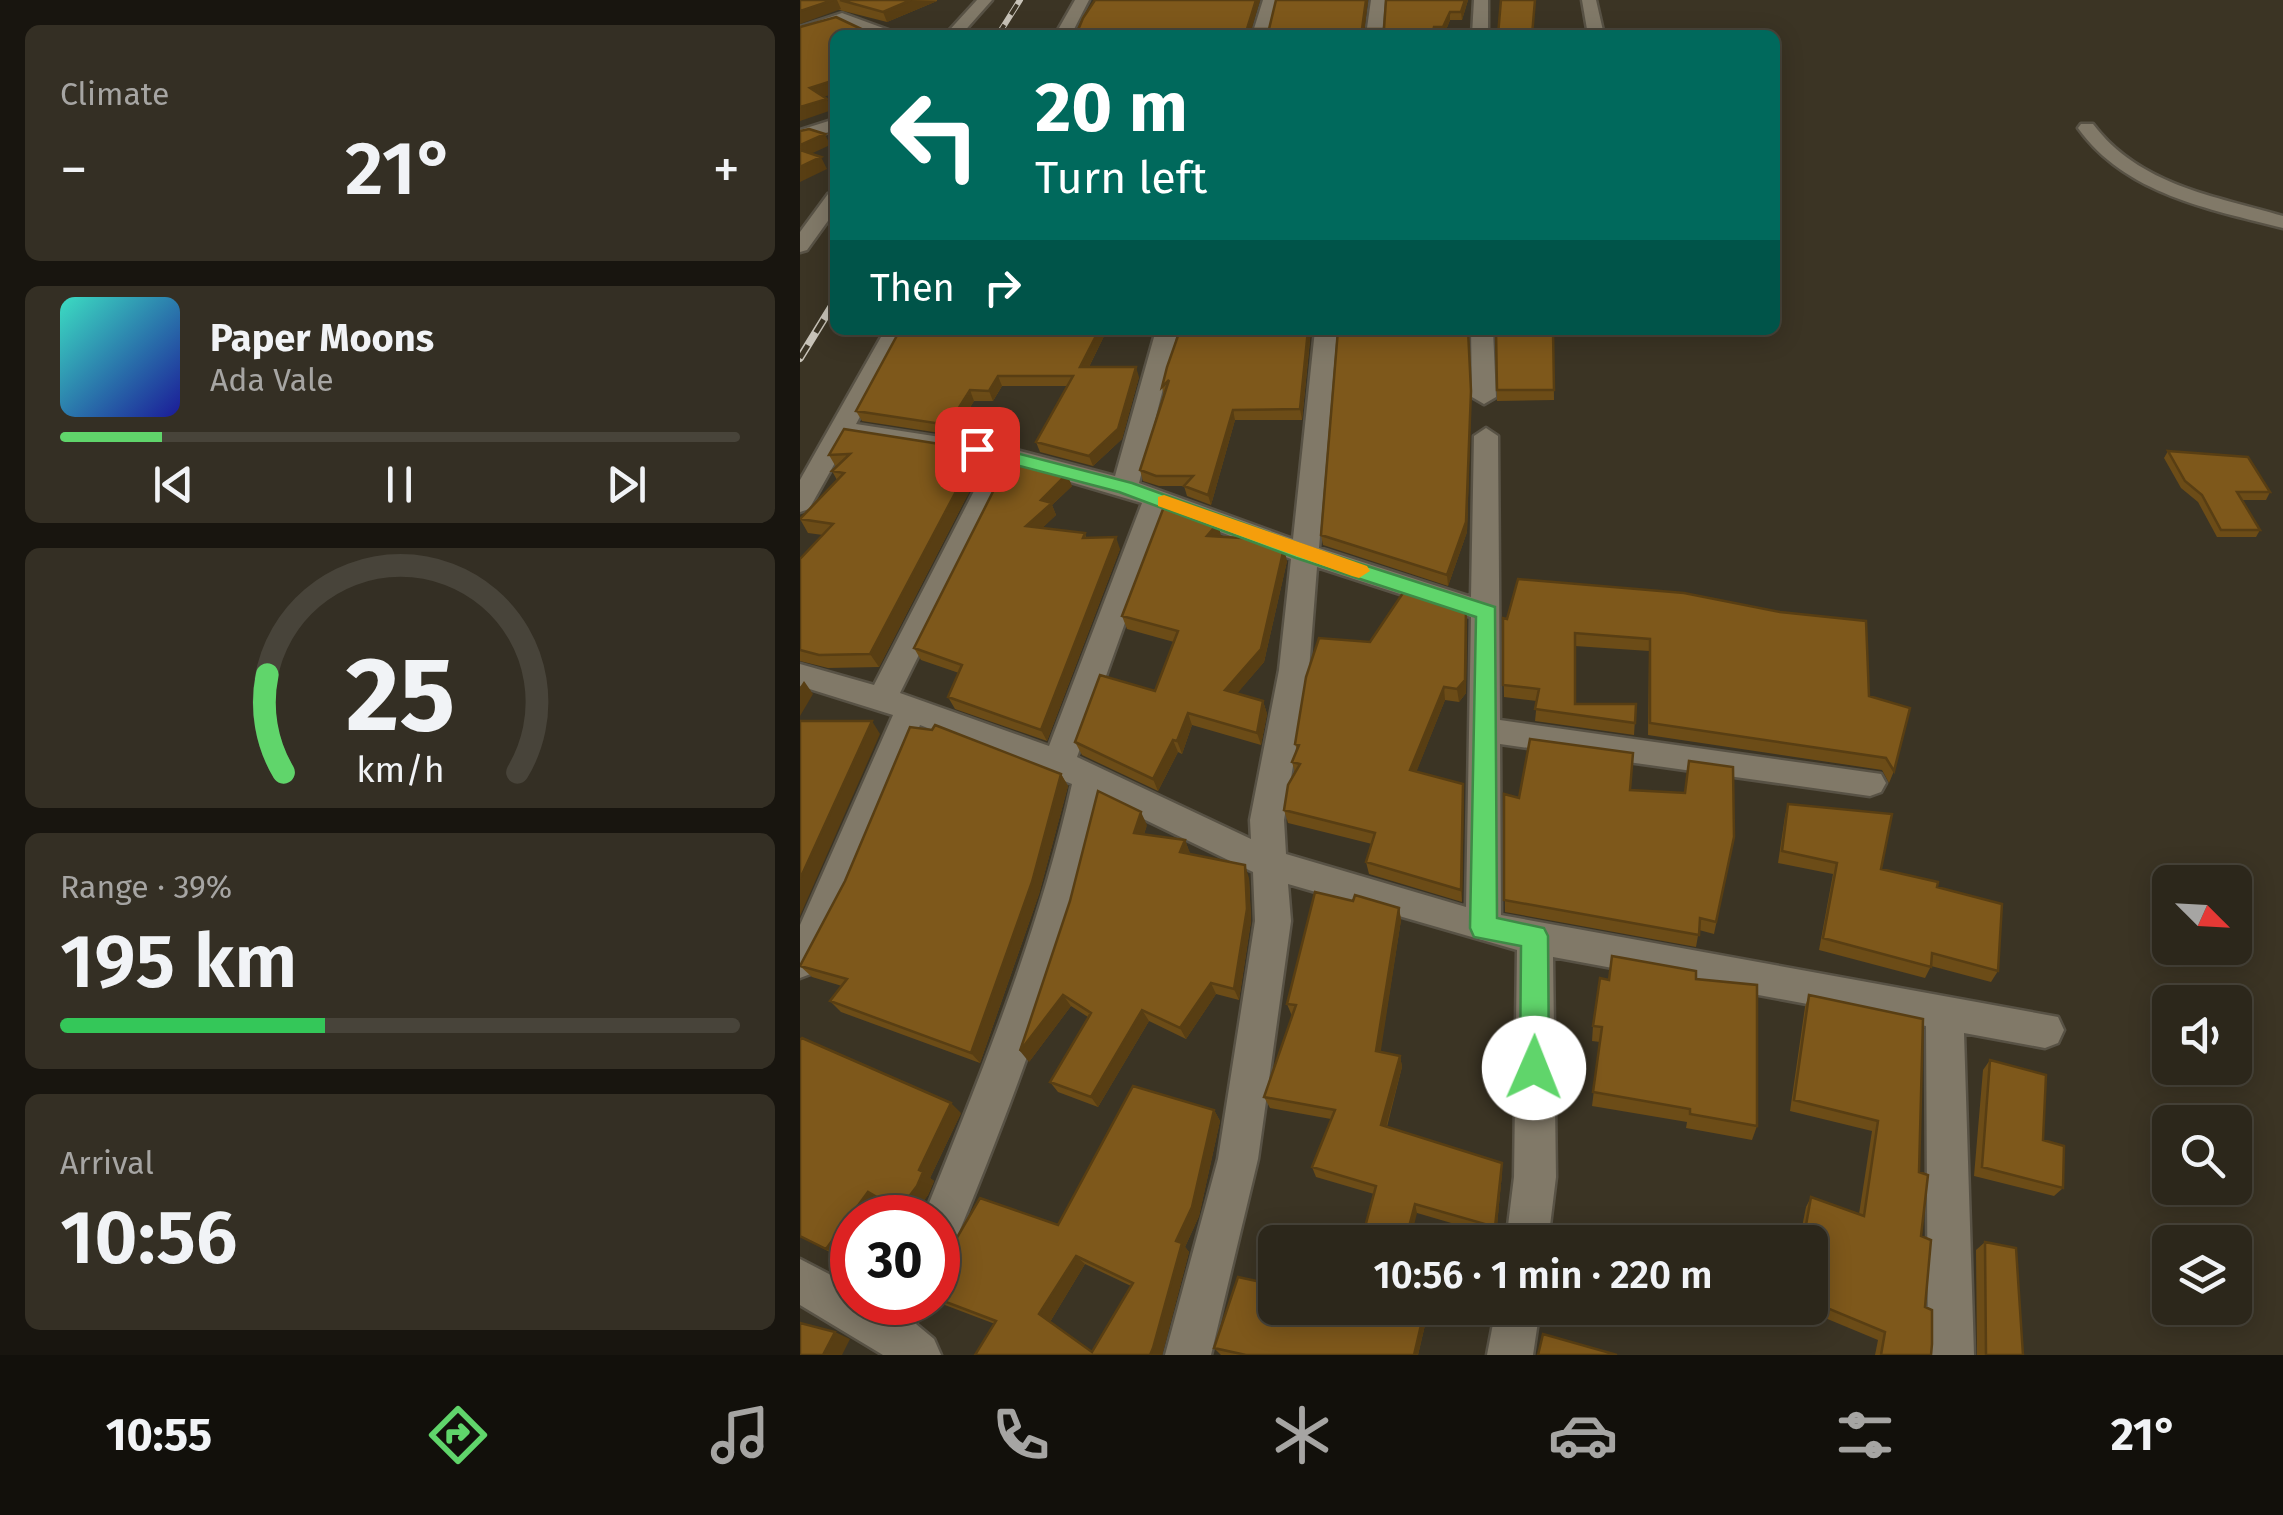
<!DOCTYPE html>
<meta charset="utf-8">
<style>
:root{--surface:#2c271b;--page:#342f24;--text:#f1f3f6;--muted:#a6a5a3;--line:#48443a;--accent:#60d56b}
body{margin:0;font-family:"Fira Sans",sans-serif;background:var(--page);color:var(--text);height:100vh;display:flex;flex-direction:column;font-size:38px;white-space:nowrap}
*{box-sizing:border-box;margin:0}
p{font-size:32px;color:var(--muted)}
.icon{flex:none;width:55px;height:55px;fill:none;stroke:currentColor;stroke-width:2;stroke-linecap:round;stroke-linejoin:round}
.map{position:relative;flex:1;overflow:hidden}
.drawer{display:flex;flex-direction:column;gap:25px;padding:25px;background:#18150f;width:800px}
.drawer>*{flex:none}
.top-card{position:absolute;left:30px;top:30px;width:950px;height:305px;border-radius:15px;box-shadow:0 5px 25px #0003,0 0 0 2px var(--line);background:#00695c;color:#fff;overflow:hidden}
.needle{width:65px;rotate:114deg}
.controls{position:absolute;left:1352px;top:865px;display:grid;gap:20px}
.controls a{display:grid;place-items:center;width:100px;height:100px;border-radius:15px;background:var(--surface);box-shadow:0 5px 25px #0003,0 0 0 2px var(--line);font-size:50px}
.speed{position:absolute;left:30px;top:1195px;display:flex;gap:20px;font-size:50px;font-weight:700;text-align:center}
.speed>*{display:grid;place-content:center;width:130px;height:130px;border-radius:50%;background:var(--surface);box-shadow:0 5px 25px #0003,0 0 0 2px var(--line);line-height:1}
.speed .limit{border:15px solid #d22;background:#fff;color:#111}
.pin{position:absolute;display:grid;place-items:center;width:85px;height:85px;color:#fff;margin:-42px;border-radius:20px;box-shadow:0 5px 15px #0006}
.me{position:absolute;width:110px;margin:-55px;rotate:1deg;stroke-linejoin:round;filter:drop-shadow(0 0 8px #0008)}
.turn{display:flex;align-items:center;gap:35px;height:210px;padding:0 40px;font-size:45px}
.turn .icon{width:130px;height:130px;stroke-width:2.5}
.turn b{display:block;font-size:70px;line-height:85px}
.then{display:flex;align-items:center;height:95px;padding:0 40px;background:#0003;gap:20px;font-size:38px}
.big{font-size:75px;font-weight:600;line-height:1.1}
.drawer .widget{flex:1;display:flex;flex-direction:column;justify-content:center;gap:15px;min-width:0;padding:0 35px;border-radius:15px;background:var(--page)}
.drawer .dial{align-items:center;gap:0}
.dial svg{height:260px;overflow:visible;fill:none;stroke:var(--line);stroke-width:7;stroke-linecap:round;text-anchor:middle}
.dial text{fill:var(--text);stroke:none}
.song{display:flex;align-items:center;gap:30px}
.cover{width:120px;height:120px;border-radius:15px;background:linear-gradient(135deg,hsl(170 70% 55%),hsl(240 70% 35%))}
.played{height:10px;border-radius:5px;background:linear-gradient(90deg,var(--accent) 15%,var(--line) 15%)}
.keys{display:flex;justify-content:space-around;direction:ltr}
.heat{display:flex;justify-content:space-between;align-items:center;font-size:55px;direction:ltr}
.charge{height:15px;border-radius:8px;background:linear-gradient(90deg,#34c759 39%,var(--line) 0)}
.trip{position:absolute;left:458px;top:1225px;width:570px;height:100px;border-radius:15px;background:var(--surface);box-shadow:0 5px 25px #0003,0 0 0 2px var(--line);font-weight:600;line-height:100px;text-align:center}
.menu{display:flex;height:160px;justify-content:space-around;align-items:center;background:#12100b;color:var(--muted)}
.menu .icon{width:70px;height:70px}
.menu .current{color:var(--accent)}
.menu b{font-size:45px;color:var(--text)}
main{display:flex;flex:1;min-height:0}
.map>svg:first-child{display:block}
.lines{fill:none;stroke-linecap:round;stroke-linejoin:round}
.street-casing{stroke:#585245;stroke-width:5}
.secondary-casing{stroke:#585245;stroke-width:5}
.street{fill:#817968;fill-rule:evenodd}
.secondary{fill:#817968;fill-rule:evenodd}
.rail-far1-casing{stroke:#c8c3b8;stroke-width:6}
.rail-casing{stroke:#c8c3b8;stroke-width:8}
.rail-far1{stroke:#3b3424;stroke-width:4;stroke-dasharray:12;stroke-linecap:butt}
.rail{stroke:#3b3424;stroke-width:5;stroke-dasharray:15;stroke-linecap:butt}
.wall{fill:#6c4c17;fill-rule:evenodd}
.shaded-wall{fill:#583e13}
.building{fill:#7e581b;stroke:#583e13;stroke-width:2.5;fill-rule:evenodd}
.route{fill:#60d56b;stroke:#3e8a46;stroke-width:2.5}
.slow{fill:#f59e0b}
</style>
<main>
<section class="drawer">
<div class="widget"><p>Climate</p>
<div class="heat"><a>−</a><b class="big">21°</b><a>+</a></div>
</div>
<div class="widget">
<div class="song"><i class="cover"></i><div><b>Paper Moons</b><p>Ada Vale</p></div></div>
<div class="played"></div>
<div class="keys"><svg class="icon" aria-label="previous" viewBox="0 0 24 24"><path d="M18 5L8 12l10 7zM5 5v14"/></svg><svg class="icon" aria-label="pause" viewBox="0 0 24 24"><path d="M8 5v14M16 5v14"/></svg><svg class="icon" aria-label="next" viewBox="0 0 24 24"><path d="M6 5l10 7-10 7zM19 5v14"/></svg></div>
</div>
<div class="widget dial"><svg viewBox="0 0 100 80">
<path d="M14 69A42 42 0 1 1 86 69"/>
<path d="M14 69A42 42 0 0 1 9 39" stroke="#60d56b"/>
<text x="50" y="56" font-size="32" font-weight="700">25</text>
<text x="50" y="72" font-size="11">km/h</text>
</svg></div>
<div class="widget"><p>Range · 39%</p><b class="big">195 km</b><div class="charge"></div></div>
<div class="widget"><p>Arrival</p><b class="big">10:56</b></div>
</section>
<div class="map">
<svg width="1483" height="1355" viewBox="0 0 1483 1355">
<rect width="100%" height="100%" fill="#3b3424"/>
<g class="lines">
<g class="street-casing">
<path id="street" d="M275,0H289L271,35H255Z
M463,0H477L468,35H452Z
M571,0H585L582,35H566Z
M674,0H688V35H672Z
M782,0H796L804,35H788Z
M42,13L94,32L97,35H75L42,23L0,37V27Z
M35,119V130L0,141V130Z
M1281,124H1293C1339,185 1414,196 1483,216V228C1409,209 1325,194 1278,128Z
M85,330H107L56,424L205,447L315,476L356,330H378L339,483L493,539L515,330H537L519,548L671,597L674,436L686,428L698,436L700,720L1081,774L1086,783L1081,792L1070,796L700,744L701,915L1258,1017L1264,1030L1258,1043L1245,1048L1164,1033L1174,1355H1128L1126,1026L753,957L756,1177L748,1242H706L714,1177L717,950L488,884L491,921L458,1159L411,1355H365L418,1159L455,921L453,872L302,799C272,947 211,1107 153,1247L138,1253V1218H123C180,1077 239,933 272,784L120,725L52,892L13,973L0,978V925L93,715L0,686V664L74,685L190,460L49,438L9,509L0,512V480ZM213,465L342,503L249,746L100,693ZM365,511L491,559L479,670L450,820L451,839L277,757ZM517,567L671,617L666,907L486,854L484,820L509,670Z
M671,330H693L696,397L684,404L672,397Z
M0,1259L52,1286V1302H125L116,1324L134,1339L141,1355H83L0,1305Z
M696,1308H740L733,1355H687Z"/>
</g>
<g class="secondary-casing">
<path id="secondary" d="M177,0H192L161,35H145Z
M35,192V211L7,250L0,252V232L28,194Z"/>
</g>
<use href="#street" class="street"/>
<use href="#secondary" class="secondary"/>
<g class="rail-far1-casing">
<path id="rail-far1" d="M198,35L220,0"/>
</g>
<g class="rail-casing">
<path id="rail" d="M0,358L35,301"/>
</g>
<use href="#rail-far1" class="rail-far1"/>
<use href="#rail" class="rail"/>
</g>
<path class="wall" d="M0,0H137V1L87,22Z
M295,0H460L451,29H469L476,0H568L564,29H584L586,0H668L662,20H650L644,35H276Z
M100,330H307L289,367L339,377L322,439L293,466L240,452L236,442L267,386H202L193,401H174L153,435L62,421L56,411Z
M511,330L502,420H435L411,505L387,496L384,486H359L343,481L340,470L364,396L362,387Z
M696,330H753L754,400L697,401Z
M671,401L667,532L648,586L523,545L521,535Z
M44,429L184,463L79,667L28,668L0,661V559L23,535L8,533L0,519L37,480L32,471L36,467L29,455Z
M1368,451L1470,492L1466,500H1442L1460,530L1456,537H1417L1398,502L1381,488L1364,458Z
M210,458L272,486L252,505L256,515L242,528L285,533L286,538L320,549L247,741L155,709L148,697L159,673L121,660L114,648Z
M421,537L487,561L464,662L437,693L463,701L467,714L461,745L392,725L382,754L378,752L358,791L282,755L275,742L355,691L374,642L327,629L322,616Z
M718,579L1069,696L1094,771L1089,783L1082,770L848,735L849,651L775,646V704H836L834,735L735,721L737,701L704,697L703,618L707,619Z
M667,620L666,693L659,702L645,700L616,772L663,784L662,902L569,874L566,862L572,844L488,823L484,810L495,773L492,762L497,750L495,744L570,642Z
M261,774L268,786L239,894L180,1063L41,1012L30,1001L42,986L12,977L0,966L45,881Z
M830,790L934,837L914,934L899,930L896,947L705,912L704,794L719,798Z
M988,804L1081,869L1137,887L1198,971L1191,982L1131,966L1125,978L1019,950L1033,874L978,863L985,816Z
M347,825L344,834L385,840L390,854L449,878L451,921L439,1000L416,994L386,1039L349,1021L298,1107L258,1092L250,1082L288,1017L271,1006L229,1062Z
M553,901L599,908L601,920L580,1052L600,1056L602,1067L587,1127L702,1163V1173L696,1236L617,1213L574,1194L516,1177L512,1167L531,1119L470,1108L464,1097L492,1016L487,1004Z
M896,979L957,1126L952,1140L886,1128L887,1122L792,1106L800,1042L792,1041L793,1026L809,980Z
M1009,995L1119,1172L1121,1236L1125,1307L1131,1355H1075L1078,1340L1001,1308H1010V1242H999L1006,1207L1011,1197L1059,1214L1072,1131L990,1111L1005,1007Z
M1190,1060L1243,1140L1263,1188L1254,1196L1174,1176L1183,1070Z
M414,1110L420,1121L399,1216L385,1247L389,1252L362,1355H175L195,1324L137,1302L138,1270L258,1225ZM285,1264L331,1286L292,1352L250,1322Z
M161,1113L130,1178L134,1181L128,1195L111,1218H108L80,1201L68,1218H52L39,1257L0,1236Z
M1185,1242L1223,1355H1177L1176,1250Z
M475,1308H629L618,1355H421L414,1348Z"/>
<path class="shaded-wall" d="M33,0H37L41,9L0,24V11Z
M111,0L137,1L87,22L83,12Z
M456,0H460L450,35L447,29Z
M566,0H568L564,35L562,29Z
M665,0H668L662,20L661,12Z
M650,12V20L644,35L643,27Z
M35,80V93L15,100L10,88Z
M27,99L32,110L0,121V107Z
M25,134L30,145L0,159V145Z
M21,157L27,169L0,182V167Z
M299,330H307L284,377L280,367Z
M508,330H511L502,420L500,409Z
M668,330L671,401L667,532L648,586L647,575Z
M336,367L339,377L322,439L293,466L289,456Z
M198,376L202,386L193,401L189,391Z
M170,390L174,401L153,435L148,425Z
M433,410L435,420L411,505L408,495Z
M178,450L184,463L79,667L70,654Z
M267,474L272,486L252,505L256,515L232,538L226,526L241,500Z
M418,523L421,536H407Z
M316,537L320,549L247,741L241,730Z
M484,548L487,561L464,662L430,702L425,690Z
M666,607V693L659,702L657,689Z
M4,681L13,694L0,716V687Z
M644,687L645,700L612,783L610,770Z
M463,701L467,714L461,745L457,733Z
M388,713L392,725L382,754L377,741Z
M72,721L80,734L0,916V879Z
M373,740L378,752L358,791L353,779Z
M261,774L268,786L239,894L180,1063L171,1053Z
M663,784L664,797L662,902L661,890Z
M341,812L347,825L340,846L334,833Z
M385,840L390,853L385,865L380,852Z
M445,865L449,878L451,921L439,1000L434,989Z
M599,908L601,920L579,1063L576,1051Z
M411,983L416,994L386,1039L380,1028Z
M263,995L271,1006L229,1062L220,1051Z
M342,1010L349,1021L298,1107L291,1097Z
M600,1056L602,1067L584,1135L581,1125Z
M151,1103L161,1113L130,1178L134,1181L128,1195L111,1218H109L99,1210Z
M414,1110L420,1121L399,1216L385,1247L389,1252L362,1355H350L376,1241Z
M702,1163V1173L696,1236L695,1227Z
M68,1192L80,1201L68,1218H52V1238L39,1257L26,1249Z
M615,1204L617,1213L610,1242H605Z
M276,1256L285,1264L250,1322L239,1314Z
M625,1308H629L618,1355H614Z
M35,1332L50,1339L42,1355H23Z"/>
<path class="building" d="M0,0H33L0,11Z
M40,0H111L83,12Z
M295,0H456L447,29H469L476,0H566L562,29H584L586,0H665L661,12H650L643,27H634L632,35H276L283,18Z
M701,0H735L732,35H698Z
M36,17L74,35H35V80L10,88L27,99L0,107V27Z
M9,129L25,134L0,145V131Z
M0,150L21,157L0,167Z
M100,330H299L280,367H336L318,429L289,456L236,442L273,376H198L189,391L170,390L148,425L56,411Z
M380,330H508L500,409L433,410L408,495L384,486L393,476H356L340,470L369,380L362,387L367,367Z
M538,330H668L671,391L666,522L647,575L521,535Z
M696,330H753L754,390H697Z
M44,429L178,450L70,654L19,655L0,650V559L33,524L0,519L44,473L32,471L50,454L29,455Z
M1368,451L1448,457L1470,492H1437L1460,530H1421L1402,495L1385,481Z
M210,458L267,474L241,500L252,503L226,526L285,533L283,538L316,537L241,730L148,697L162,665L114,648Z
M365,504L418,523L407,536L458,539L484,548L461,649L425,690L463,701L457,733L388,713L377,741L373,740L353,779L275,742L300,675L355,691L378,631L322,616Z
M718,579L884,593L980,612L1066,621L1069,696L1110,708L1094,771L1086,758L850,723V639L775,633V704H836L835,723L735,709L739,689L703,685V618L707,619Z
M607,587L666,607L665,680L657,689L644,687L610,770L663,784L661,890L566,862L575,833L484,810L488,785L500,764L492,762L499,745L495,744L506,677L519,638L570,642Z
M0,721H72L0,879Z
M135,725L261,774L232,882L171,1053L30,1001L47,979L0,966L45,881L110,727L132,730Z
M730,739L833,753L830,790L885,793L889,761L933,767L934,837L916,922L900,918L899,935L704,900V794L719,798Z
M298,791L341,812L334,833L385,840L380,852L445,865L447,909L434,989L411,983L380,1028L342,1010L291,1097L250,1082L291,1013L263,995L220,1051L270,901Z
M988,804L1092,814L1081,869L1138,882L1137,887L1202,904L1198,971L1132,953L1131,967L1023,938L1037,863L982,851Z
M515,892L553,901L555,895L599,908L576,1051L600,1056L581,1125L702,1163L695,1227L615,1204L605,1242H561L576,1186L512,1167L535,1110L464,1097L496,1005L487,1004Z
M812,956L896,971V979L957,985V1126L890,1114V1109L793,1092L802,1027L793,1026L800,978L809,980Z
M1009,995L1123,1019L1119,1172L1128,1175L1121,1236L1131,1240L1125,1307L1132,1310V1344L1131,1355H1081L1085,1332L1010,1301V1266L1013,1254L1010,1252V1242H1003L1011,1197L1064,1216L1078,1121L994,1100Z
M2,1038L151,1103L119,1170L123,1172L117,1186L99,1210L68,1192L26,1249L0,1236V1040Z
M1190,1060L1246,1075L1243,1140L1264,1146L1263,1188L1182,1167Z
M333,1086L414,1110L392,1207L376,1241L382,1243L353,1348L350,1355H175L196,1321L138,1299V1270L180,1198L258,1225ZM276,1256L333,1283L292,1352L239,1314Z
M1185,1242L1216,1248L1223,1355H1186Z
M438,1277L475,1285V1308H625L614,1355H446L414,1348Z
M0,1323L35,1332L23,1355H0Z
M743,1334L817,1355H738Z"/>
<path class="route" d="M177,443L332,483L511,548L695,607L697,918L744,928L748,936L749,1068L745,1078L734,1082L724,1078L720,1068L721,946L674,937L670,928L676,617L496,558L319,492L170,453V445Z"/>
<path class="slow" d="M364,495L567,566L570,571L559,578L552,576L358,506V497Z"/>
</svg>
<div class="controls">
<a><svg class="needle" viewBox="-14 -14 28 28"><path d="M0-13l5 13h-10z" fill="#e53935"/><path d="M0 13l5-13h-10z" fill="#a6a5a3"/></svg></a>
<a><svg class="icon" aria-label="sound" viewBox="0 0 24 24"><path d="M4 9h4l5-4v14l-5-4H4zM17 9q2 3 0 6"/></svg></a>
<a><svg class="icon" aria-label="search" viewBox="0 0 24 24"><circle cx="10" cy="10" r="6"/><path d="M15 15l6 6"/></svg></a>
<a><svg class="icon" aria-label="layers" viewBox="0 0 24 24"><path d="M12 4l9 5-9 5-9-5zM3 14l9 5 9-5"/></svg></a>
</div>
<div class="speed"><div class="limit">30</div></div>
<div class="pin" style="left:177px;top:449px;background:#d93025"><svg class="icon" aria-label="arrive" viewBox="0 0 24 24"><path d="M6 21V4h12l-3 4 3 4H6"/></svg></div>
<svg class="me" style="left:734px;top:1068px" viewBox="-20 -20 40 40"><circle r="19" fill="#fff"/><path d="M0-13L10 11 0 6-10 11z" fill="#60d56b"/></svg>
<div class="trip">10:56 · 1 min · 220 m</div>
<div class="top-card">
<div class="turn"><svg class="icon" aria-label="left" viewBox="0 0 24 24"><path d="M17 20v-9H6M10 6l-5 5 5 5"/></svg><div><b>20 m</b>Turn left</div></div>
<div class="then">Then<svg class="icon" aria-label="right" viewBox="0 0 24 24"><path d="M7 20v-9h11M14 6l5 5-5 5"/></svg></div>
</div>
</div>
</main>
<nav class="menu">
<b>10:55</b>
<svg class="icon current" aria-label="directions" viewBox="0 0 24 24"><path d="M12 3l9 9-9 9-9-9zM9 14v-3h6M13 9l2 2-2 2"/></svg>
<svg class="icon" aria-label="music" viewBox="0 0 24 24"><path d="M9 18V5l10-2v13"/><circle cx="6" cy="18" r="3"/><circle cx="16" cy="16" r="3"/></svg>
<svg class="icon" aria-label="phone" viewBox="0 0 24 24"><path d="M5 4h4l2 5-3 2q2 4 5 5l2-3 5 2v4C11 20 4 13 5 4z"/></svg>
<svg class="icon" aria-label="climate" viewBox="0 0 24 24"><path d="M12 3v18M4 7l16 10M4 17L20 7"/></svg>
<svg class="icon" aria-label="car" viewBox="0 0 24 24"><path d="M5 17H2v-5l4-1 3-4h7l3 4 3 1v5h-3M9 17h6M6 11h13"/><circle cx="7" cy="17" r="2"/><circle cx="17" cy="17" r="2"/></svg>
<svg class="icon" aria-label="filters" viewBox="0 0 24 24"><path d="M4 7h16M4 17h16"/><circle cx="9" cy="7" r="2"/><circle cx="15" cy="17" r="2"/></svg>
<b>21°</b>
</nav>
